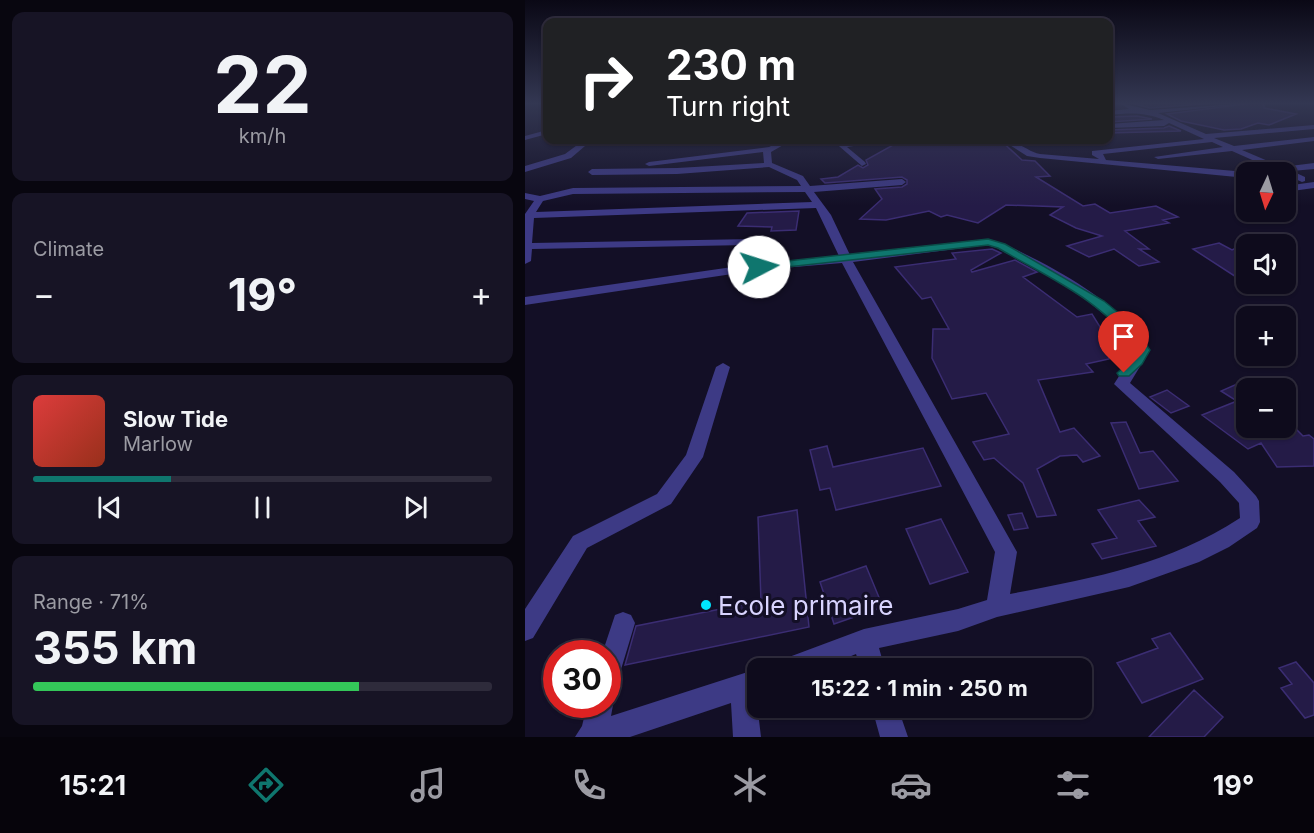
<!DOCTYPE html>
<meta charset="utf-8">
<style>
:root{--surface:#0e0b1c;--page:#171425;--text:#f1f3f6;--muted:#9b9ba3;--line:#2e2b3b;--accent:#0f766e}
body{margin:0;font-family:Inter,sans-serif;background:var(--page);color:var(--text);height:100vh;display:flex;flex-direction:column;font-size:22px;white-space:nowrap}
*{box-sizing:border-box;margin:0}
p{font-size:20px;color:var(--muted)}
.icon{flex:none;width:33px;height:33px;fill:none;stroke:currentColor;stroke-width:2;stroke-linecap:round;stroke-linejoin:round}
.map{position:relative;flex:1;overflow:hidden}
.sheet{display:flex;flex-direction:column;gap:12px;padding:12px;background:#08060f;width:525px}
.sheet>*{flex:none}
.hud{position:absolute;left:18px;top:18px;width:570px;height:126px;border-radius:12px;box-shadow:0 2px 4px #0004,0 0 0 2px var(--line);background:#202124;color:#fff;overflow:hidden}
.needle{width:39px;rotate:184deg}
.fabs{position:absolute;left:711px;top:162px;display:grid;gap:12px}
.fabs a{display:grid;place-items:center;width:60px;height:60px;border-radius:12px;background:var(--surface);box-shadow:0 2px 4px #0004,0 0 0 2px var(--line);font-size:30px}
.speed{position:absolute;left:18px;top:640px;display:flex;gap:12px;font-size:30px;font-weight:700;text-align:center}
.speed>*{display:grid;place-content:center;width:78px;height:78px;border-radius:50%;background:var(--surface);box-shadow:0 2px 4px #0004,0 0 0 2px var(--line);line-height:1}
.speed .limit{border:9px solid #d22;background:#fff;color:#111}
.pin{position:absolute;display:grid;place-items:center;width:51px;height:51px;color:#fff;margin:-62px -26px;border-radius:50% 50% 50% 0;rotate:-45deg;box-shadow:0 0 6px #0007}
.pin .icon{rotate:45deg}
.me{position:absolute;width:66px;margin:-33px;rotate:85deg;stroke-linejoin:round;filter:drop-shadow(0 0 4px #0008)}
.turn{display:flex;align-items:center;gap:21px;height:126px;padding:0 24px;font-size:27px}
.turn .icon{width:78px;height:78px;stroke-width:2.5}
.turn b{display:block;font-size:42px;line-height:51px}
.big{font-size:45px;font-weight:700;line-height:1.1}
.sheet .tile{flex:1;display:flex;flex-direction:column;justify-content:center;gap:9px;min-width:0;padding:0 21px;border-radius:12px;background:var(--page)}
.sheet .dial{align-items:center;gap:0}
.dial b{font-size:78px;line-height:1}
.song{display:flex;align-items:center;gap:18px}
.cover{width:72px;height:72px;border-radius:9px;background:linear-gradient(135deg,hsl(0 70% 55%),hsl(10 70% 35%))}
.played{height:6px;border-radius:3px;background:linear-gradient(90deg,var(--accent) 30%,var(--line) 30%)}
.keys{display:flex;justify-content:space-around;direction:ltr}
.heat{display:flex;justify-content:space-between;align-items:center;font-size:33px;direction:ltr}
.charge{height:9px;border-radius:4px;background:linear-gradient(90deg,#34c759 71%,var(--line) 0)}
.trip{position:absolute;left:222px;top:658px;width:345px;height:60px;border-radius:12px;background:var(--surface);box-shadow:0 2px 4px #0004,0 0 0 2px var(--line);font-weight:700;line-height:60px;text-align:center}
.tabs{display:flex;height:96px;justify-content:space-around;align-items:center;background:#06040b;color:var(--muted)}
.tabs .icon{width:42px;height:42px}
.tabs .on{color:var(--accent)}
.tabs b{font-size:27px;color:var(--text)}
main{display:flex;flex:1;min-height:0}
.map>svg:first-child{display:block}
.building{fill:#241b47;stroke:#3b2d73;stroke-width:1.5}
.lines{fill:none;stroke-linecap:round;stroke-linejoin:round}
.minor{fill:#3d3a85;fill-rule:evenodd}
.route{fill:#0f766e;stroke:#0a4d48;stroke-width:1.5}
.poi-dot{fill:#00e5ff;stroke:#130f26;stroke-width:2}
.labels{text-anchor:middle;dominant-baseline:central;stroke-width:6;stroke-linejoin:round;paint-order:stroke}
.near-poi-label{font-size:26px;fill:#d9d4ff;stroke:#130f26;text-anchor:start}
</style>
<main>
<section class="sheet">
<div class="tile dial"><b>22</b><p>km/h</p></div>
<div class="tile"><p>Climate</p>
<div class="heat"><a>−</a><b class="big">19°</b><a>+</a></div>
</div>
<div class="tile">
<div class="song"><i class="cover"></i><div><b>Slow Tide</b><p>Marlow</p></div></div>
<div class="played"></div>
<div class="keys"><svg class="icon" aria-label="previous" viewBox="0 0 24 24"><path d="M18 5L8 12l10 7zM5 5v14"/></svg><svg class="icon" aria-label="pause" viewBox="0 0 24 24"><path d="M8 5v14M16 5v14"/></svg><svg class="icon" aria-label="next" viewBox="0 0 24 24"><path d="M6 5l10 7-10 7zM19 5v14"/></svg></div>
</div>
<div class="tile"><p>Range · 71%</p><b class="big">355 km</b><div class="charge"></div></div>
</section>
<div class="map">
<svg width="789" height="737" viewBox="0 0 789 737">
<rect width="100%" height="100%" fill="#130f26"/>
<path class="building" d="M606,103H691L625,108Z
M728,103H739V108L771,114L744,125L733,123L716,129L699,130L656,121L642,114Z
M612,116L627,119L584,122V117Z
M644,126L656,131L584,133V130L639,128Z
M377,140H475L497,160L510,161L525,176L511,177L558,206L570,204L585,213L631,206L653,217L638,220L644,223L600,231L624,249H614L634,262L614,266L589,249L564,257L542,246L577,236L551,228L525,215L538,207L481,205L453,223L422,215L416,217L404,211L361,220L335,219L357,199L350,189L377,187L382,184V180L377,177L300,183L296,179L313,177L333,165L338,168L343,165L341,160Z
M274,211L271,230L246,231L247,227L213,226L222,213Z
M694,243L707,250L722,243V284L668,249Z
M467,249L476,253L446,270L447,272L490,260L512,272L498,277L552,317L567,314L577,330L584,359L561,364L568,372L513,380L535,432L549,428L575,456L558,462L552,455L535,456L512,469L531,515L512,517L498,483L469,458L459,460L448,442L484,434L461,393L427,399L407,358L408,329H424L406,297L397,299L370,267L431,259L427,253Z
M712,384L722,390V428H770L778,436L784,435L789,439V466L752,467L736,443L723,449L677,415L712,401L696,391Z
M642,390L664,406L646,413L625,397Z
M601,422L615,453L628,451L653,481L614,489L586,423Z
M302,446L308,467L398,448L416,486L311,510L305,488L295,490L285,450Z
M614,500L630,517L613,521L631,546L577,559L567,544L592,538L573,510Z
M272,510L284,627L100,665L111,626L236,601L233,517Z
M497,513L503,528L489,530L483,515Z
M416,519L443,572L405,584L381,529Z
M341,566L358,607L309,624L295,582Z
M645,633L678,679L617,703L592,663L633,648L627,639Z
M771,662L789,683V715L780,718L756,688L767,684L754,668Z
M669,690L698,717L679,737H624Z"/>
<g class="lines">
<path class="minor" d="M595,103L625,110L726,103L633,113L681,134L789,125V129L689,138L709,146L789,137V141L717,150L757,167L789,163V169L767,171L780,177V181L777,182L707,151L633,159L629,157L698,147L687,142L578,154L581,160L722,172V178L515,158L502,156L477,140C491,139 501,151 515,154L574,159L567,155V151L679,139L644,123L639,126L584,128V124L639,120C619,112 605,113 584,115V111L604,109Z
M22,130V134L0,140V136Z
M59,140H67L46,158L0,172V166L40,154Z
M258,140H267L246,152L247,163L278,176L285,186L377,179L381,182L377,185L289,192L306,215L325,255L463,239C481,243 497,253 514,261C557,284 597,309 625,350L605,383L709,472L731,496L734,501L735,522L732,528L704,547L674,562L604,587L472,617L433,631L354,648L360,669H336L331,654L295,669H253L256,660L339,629L433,609L462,600L470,552L317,263L234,270L0,305V297L228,264L223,245L7,249L6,261L0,264V214L9,201L0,199V193L15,196L48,188L276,186L272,180L244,167L152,174L67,175L63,172L67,169L152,168L239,163L238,152L124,166L120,164L124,162L244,147ZM280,192L287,202L11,212L18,201L48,194ZM291,208L314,256L239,263L233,242L228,239L7,243L9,218ZM462,245L472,248C522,276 578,301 611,350L589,384L695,482L714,503L715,518C643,565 568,578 485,594L492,552L328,262Z
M307,140H314L317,142L370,140L322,147L340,162L341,164L337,166Z
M789,182V188L760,192V186Z
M722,191V197L714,198L709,195Z
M198,363L205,367L178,457L146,504L62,548L8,638L0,641V609L48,536L132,494L161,455L191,367Z
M98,612L106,615L110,623L91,686L82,689V654H77L90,615Z
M232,669V694L231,695L236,737H208L206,703L105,737H50L57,726L62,705H82V695L88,705L86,716Z
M347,708H373L383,737H355Z"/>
</g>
<linearGradient id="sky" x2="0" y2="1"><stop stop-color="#0a0815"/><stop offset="0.5" stop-color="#333752"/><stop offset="1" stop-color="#333752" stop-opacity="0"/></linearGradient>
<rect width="789" height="206" fill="url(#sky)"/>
<path class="route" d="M463,239L480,244L579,301L607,324L625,350L617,364L604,376H594L592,373L607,359L611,350C580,301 522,277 473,248L463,245L234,270L229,267L234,264Z"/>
<circle class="poi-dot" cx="181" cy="605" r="6"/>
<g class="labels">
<g class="near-poi-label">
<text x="193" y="605">Ecole primaire</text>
</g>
</g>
</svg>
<div class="fabs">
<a><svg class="needle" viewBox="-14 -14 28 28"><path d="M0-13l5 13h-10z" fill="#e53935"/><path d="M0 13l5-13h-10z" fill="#9b9ba3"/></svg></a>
<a><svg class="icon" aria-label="sound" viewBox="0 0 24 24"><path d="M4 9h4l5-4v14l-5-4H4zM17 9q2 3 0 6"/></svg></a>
<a>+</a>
<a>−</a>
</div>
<div class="speed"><div class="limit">30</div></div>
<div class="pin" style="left:599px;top:373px;background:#d93025"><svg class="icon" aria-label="arrive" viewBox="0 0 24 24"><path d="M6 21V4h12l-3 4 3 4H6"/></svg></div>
<svg class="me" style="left:234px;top:267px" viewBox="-20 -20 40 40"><circle r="19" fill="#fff"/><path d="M0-13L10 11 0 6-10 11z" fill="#0f766e"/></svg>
<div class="trip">15:22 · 1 min · 250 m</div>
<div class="hud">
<div class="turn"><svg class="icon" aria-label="right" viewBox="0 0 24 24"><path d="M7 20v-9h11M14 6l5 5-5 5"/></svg><div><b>230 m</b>Turn right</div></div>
</div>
</div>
</main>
<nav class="tabs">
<b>15:21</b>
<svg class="icon on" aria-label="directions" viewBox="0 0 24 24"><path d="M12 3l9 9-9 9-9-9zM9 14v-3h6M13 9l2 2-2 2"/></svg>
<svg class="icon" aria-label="music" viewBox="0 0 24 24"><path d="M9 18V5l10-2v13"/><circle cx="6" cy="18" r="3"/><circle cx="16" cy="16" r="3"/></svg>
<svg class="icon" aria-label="phone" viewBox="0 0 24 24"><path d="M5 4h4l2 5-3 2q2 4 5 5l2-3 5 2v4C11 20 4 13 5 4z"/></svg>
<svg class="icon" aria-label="climate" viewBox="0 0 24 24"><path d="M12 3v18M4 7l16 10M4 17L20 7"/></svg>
<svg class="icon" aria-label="car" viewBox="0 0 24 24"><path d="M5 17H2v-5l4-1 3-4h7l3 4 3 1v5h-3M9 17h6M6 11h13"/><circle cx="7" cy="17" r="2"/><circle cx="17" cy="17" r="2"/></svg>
<svg class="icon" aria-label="filters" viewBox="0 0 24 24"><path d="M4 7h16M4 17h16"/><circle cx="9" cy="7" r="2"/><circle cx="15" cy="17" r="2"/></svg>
<b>19°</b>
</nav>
